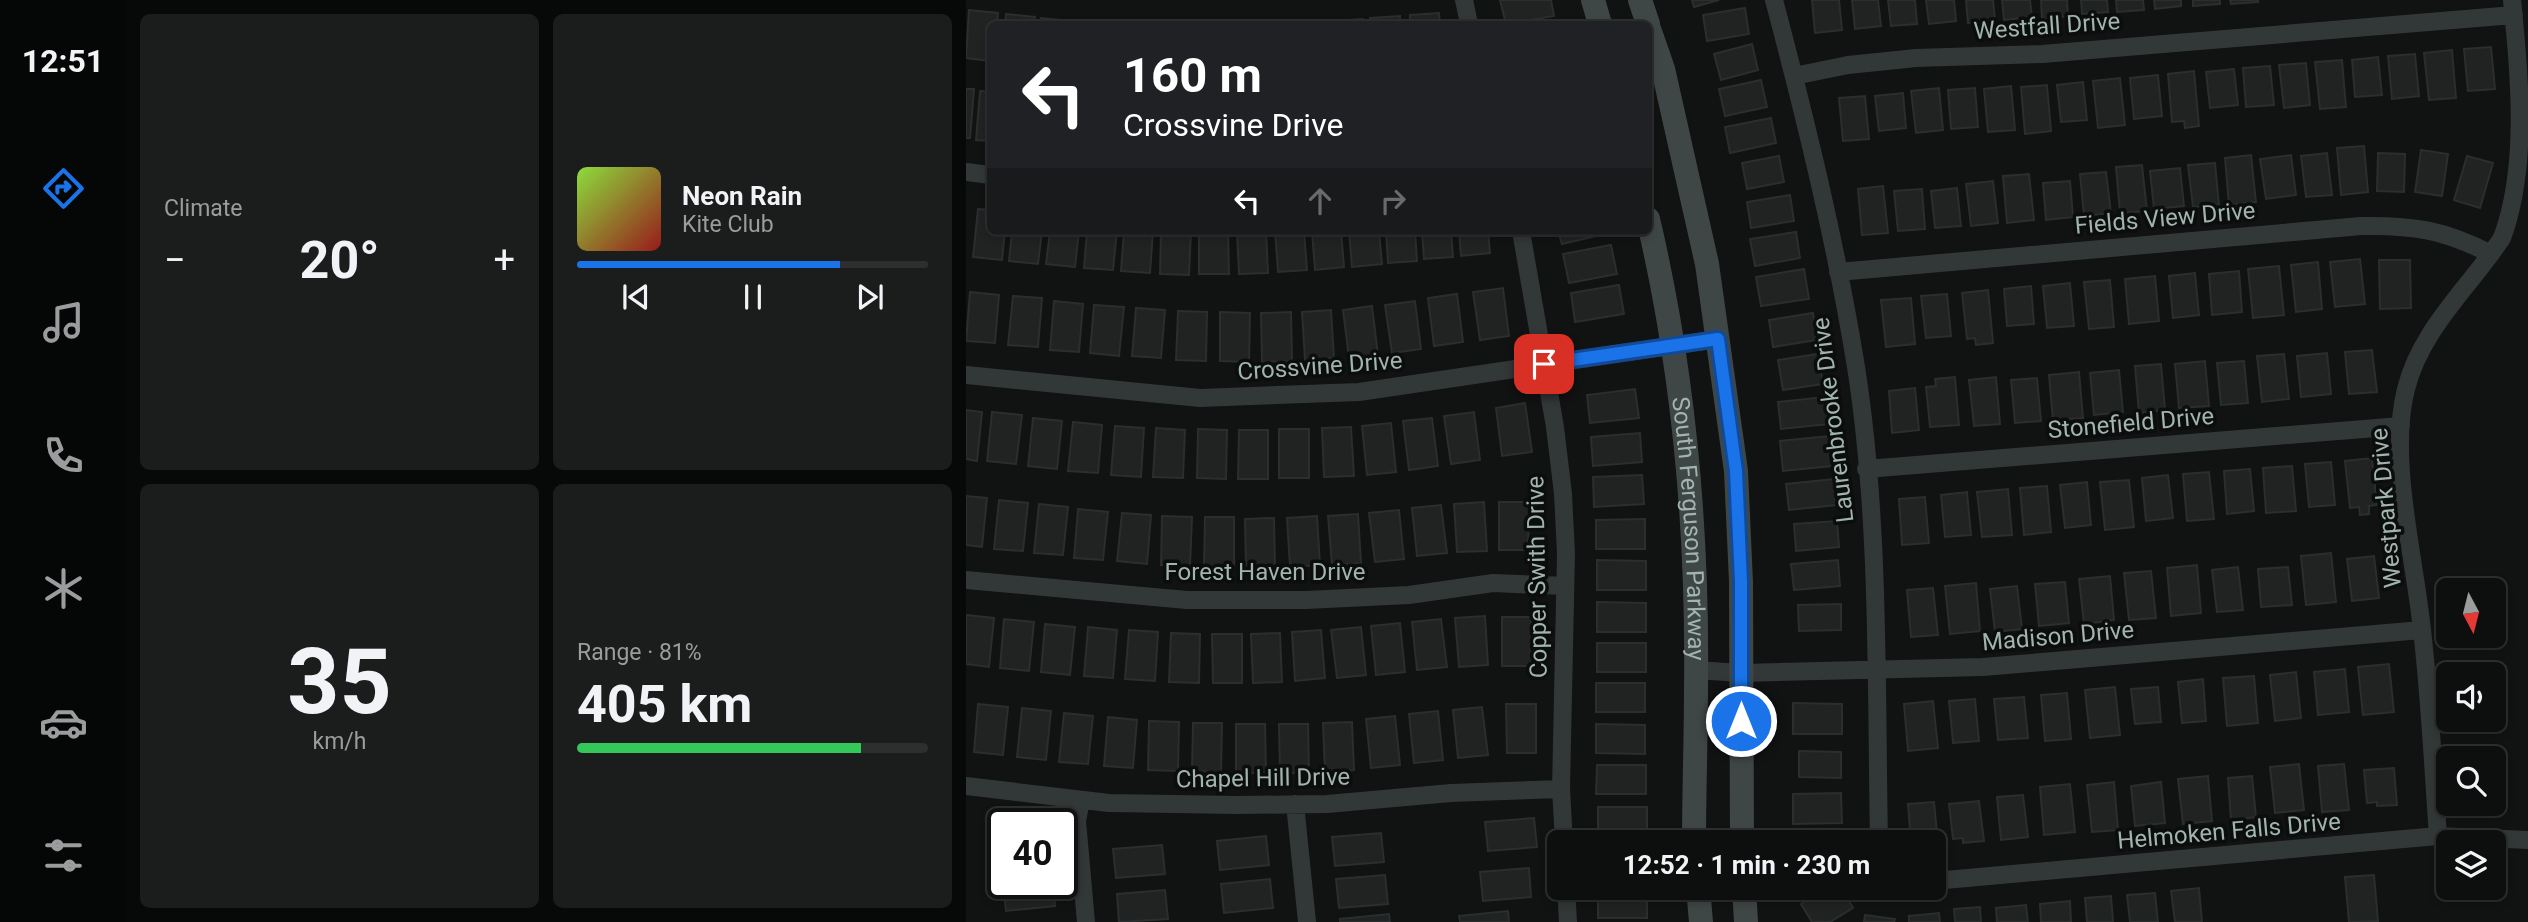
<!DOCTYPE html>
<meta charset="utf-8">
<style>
:root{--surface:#0d0e0e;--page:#1b1c1c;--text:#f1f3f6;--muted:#9a9c9e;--line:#2d2e2e;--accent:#1a73e8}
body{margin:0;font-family:Roboto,sans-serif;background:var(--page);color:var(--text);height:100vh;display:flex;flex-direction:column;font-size:26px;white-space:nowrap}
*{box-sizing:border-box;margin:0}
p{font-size:23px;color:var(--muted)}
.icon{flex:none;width:38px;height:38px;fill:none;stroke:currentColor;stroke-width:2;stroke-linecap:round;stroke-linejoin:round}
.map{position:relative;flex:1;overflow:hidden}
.side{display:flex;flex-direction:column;gap:14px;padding:14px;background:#070808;width:840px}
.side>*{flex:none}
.banner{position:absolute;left:21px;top:21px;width:665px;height:214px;border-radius:10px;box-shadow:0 4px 10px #0003,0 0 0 2px var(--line);background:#202124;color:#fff;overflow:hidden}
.needle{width:46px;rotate:173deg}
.fabs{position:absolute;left:1470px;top:578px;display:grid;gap:14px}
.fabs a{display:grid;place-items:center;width:70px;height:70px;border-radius:10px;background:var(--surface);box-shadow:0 4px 10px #0003,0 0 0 2px var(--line);font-size:35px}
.speed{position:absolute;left:21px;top:808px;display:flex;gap:14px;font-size:35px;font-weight:700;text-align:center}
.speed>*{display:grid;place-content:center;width:91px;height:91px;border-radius:50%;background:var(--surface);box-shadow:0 4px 10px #0003,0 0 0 2px var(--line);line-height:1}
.speed .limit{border:4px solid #111;border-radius:10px;background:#fff;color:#111}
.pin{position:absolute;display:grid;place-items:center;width:60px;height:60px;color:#fff;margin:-30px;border-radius:14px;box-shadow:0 4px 10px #0006}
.me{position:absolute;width:77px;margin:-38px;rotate:0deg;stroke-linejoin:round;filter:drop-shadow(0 0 5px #0008)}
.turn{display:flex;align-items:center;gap:24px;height:147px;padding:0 21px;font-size:32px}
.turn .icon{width:91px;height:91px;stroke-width:2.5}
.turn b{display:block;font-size:49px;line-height:60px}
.lanes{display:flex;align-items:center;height:66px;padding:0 21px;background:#0003;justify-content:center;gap:35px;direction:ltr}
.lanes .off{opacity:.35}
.big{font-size:52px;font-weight:700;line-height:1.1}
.side .widget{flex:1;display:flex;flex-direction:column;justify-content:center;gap:10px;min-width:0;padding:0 24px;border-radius:10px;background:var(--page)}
.side .dial{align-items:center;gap:0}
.dial b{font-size:91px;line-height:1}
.song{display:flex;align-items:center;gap:21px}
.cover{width:84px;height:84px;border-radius:10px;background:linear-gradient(135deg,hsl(90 70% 55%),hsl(0 70% 35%))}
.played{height:7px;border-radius:4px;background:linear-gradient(90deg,var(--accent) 75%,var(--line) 75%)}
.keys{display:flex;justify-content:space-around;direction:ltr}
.heat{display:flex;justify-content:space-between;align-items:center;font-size:38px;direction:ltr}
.charge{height:10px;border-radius:5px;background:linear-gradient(90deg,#34c759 81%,var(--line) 0)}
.side .tiles{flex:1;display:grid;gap:14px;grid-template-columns:repeat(2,1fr)}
.trip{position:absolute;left:581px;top:830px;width:399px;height:70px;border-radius:10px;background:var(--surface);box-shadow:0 4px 10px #0003,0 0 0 2px var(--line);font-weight:700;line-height:70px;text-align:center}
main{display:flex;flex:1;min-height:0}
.dock{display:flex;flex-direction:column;width:126px;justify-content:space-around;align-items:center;background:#050606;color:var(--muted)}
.dock .icon{width:49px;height:49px}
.dock .selected{color:var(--accent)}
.dock b{font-size:32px;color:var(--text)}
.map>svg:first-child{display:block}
.building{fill:#212323;stroke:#2b2e2e;stroke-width:2}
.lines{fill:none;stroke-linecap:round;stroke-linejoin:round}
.street{stroke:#323737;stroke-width:18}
.secondary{stroke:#3f4746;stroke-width:24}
.route-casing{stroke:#114b97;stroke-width:18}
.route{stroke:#1a73e8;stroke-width:12}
.labels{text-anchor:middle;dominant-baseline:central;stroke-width:7;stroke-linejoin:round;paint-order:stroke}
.street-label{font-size:24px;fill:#a1b4ae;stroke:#0c0d0d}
</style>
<main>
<nav class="dock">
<b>12:51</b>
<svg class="icon selected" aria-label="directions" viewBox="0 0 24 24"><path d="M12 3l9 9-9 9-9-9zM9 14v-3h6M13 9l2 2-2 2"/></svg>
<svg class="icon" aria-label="music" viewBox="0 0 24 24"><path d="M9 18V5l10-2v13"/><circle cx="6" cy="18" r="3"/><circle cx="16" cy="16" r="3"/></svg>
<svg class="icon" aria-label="phone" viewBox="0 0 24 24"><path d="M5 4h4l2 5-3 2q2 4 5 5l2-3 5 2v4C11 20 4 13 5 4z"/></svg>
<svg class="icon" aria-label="climate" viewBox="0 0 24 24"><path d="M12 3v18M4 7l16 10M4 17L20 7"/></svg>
<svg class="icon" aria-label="car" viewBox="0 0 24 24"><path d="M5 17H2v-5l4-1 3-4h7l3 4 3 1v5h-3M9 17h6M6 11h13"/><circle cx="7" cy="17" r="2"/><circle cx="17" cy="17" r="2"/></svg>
<svg class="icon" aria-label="filters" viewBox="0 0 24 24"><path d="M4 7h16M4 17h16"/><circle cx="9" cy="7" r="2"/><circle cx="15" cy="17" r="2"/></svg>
</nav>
<section class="side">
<div class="tiles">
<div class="widget"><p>Climate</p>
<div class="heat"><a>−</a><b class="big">20°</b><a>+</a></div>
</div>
<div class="widget">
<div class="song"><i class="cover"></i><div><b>Neon Rain</b><p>Kite Club</p></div></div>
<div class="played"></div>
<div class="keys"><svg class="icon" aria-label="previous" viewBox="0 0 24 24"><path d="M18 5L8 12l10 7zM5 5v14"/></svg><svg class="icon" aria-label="pause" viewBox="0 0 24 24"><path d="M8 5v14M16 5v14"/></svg><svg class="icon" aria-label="next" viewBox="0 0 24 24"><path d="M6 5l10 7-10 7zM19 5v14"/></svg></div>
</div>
<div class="widget dial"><b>35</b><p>km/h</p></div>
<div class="widget"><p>Range · 81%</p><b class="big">405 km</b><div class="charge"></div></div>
</div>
</section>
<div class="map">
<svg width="1562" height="922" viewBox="0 0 1562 922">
<rect width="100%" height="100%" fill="#111212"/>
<path class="building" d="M534,0H585L588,16L540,24Z
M726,0H753L728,7Z
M846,0H873L876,30L849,33Z
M886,0H912L915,26L889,29Z
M922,0H949L951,24L925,26Z
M960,0H988L990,21L963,24Z
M1000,0H1027L1029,20L1002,23Z
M1036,0H1064L1066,17L1038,20Z
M1075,0H1101L1102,16L1076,19Z
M1115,0H1141L1142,12L1116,14Z
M1150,0H1177L1178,10L1151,12Z
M1188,0H1215V6L1189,9Z
M1227,0H1254V4L1227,6Z
M1264,0H1292V2L1265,4Z
M779,8L783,34L741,41L737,15Z
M3,10L32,13L31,24H24V61L0,58Z
M473,13L474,24H444V15Z
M40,14L69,17L68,24H39Z
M434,16V24H405L404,18Z
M75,18L104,21V24H74Z
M397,19V24H368L367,21Z
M786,44L792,70L755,80L748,54Z
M1525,47L1529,89L1502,91L1498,49Z
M1486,50L1490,98L1463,100L1458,53Z
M1449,54L1453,96L1426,99L1422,56Z
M1412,57L1416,95L1389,97L1386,60Z
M1376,60L1380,107L1354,109L1349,62Z
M1340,63L1344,105L1318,108L1313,65Z
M1304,66L1308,105L1280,107L1277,68Z
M1268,69L1272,105L1244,108L1240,72Z
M1228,71L1233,126L1219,128L1218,121L1206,122L1202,74Z
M1192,75L1196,116L1168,119L1164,78Z
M1154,78L1159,125L1132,128L1127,81Z
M795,80L801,107L759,116L753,89Z
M1117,82L1121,120L1095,122L1091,85Z
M1081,85L1085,131L1059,134L1055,87Z
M1045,86L1049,130L1022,132L1018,89Z
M973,88L977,130L950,133L945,91Z
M1009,88L1012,127L985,129L982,90Z
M0,89H8L4,138H0Z
M14,91L24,92V141L10,140Z
M937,93L940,128L913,131L909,96Z
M899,96L903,139L877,141L873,98Z
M805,118L810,143L764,153L759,127Z
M1398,146L1402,192L1375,195L1371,148Z
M1455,150L1482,154L1476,196L1449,192Z
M1361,153L1366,195L1340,197L1335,156Z
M1412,153L1439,154L1438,192L1411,191Z
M1285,155L1290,202L1263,205L1259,158Z
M1325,155L1330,195L1300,199L1294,159Z
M813,156L818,182L781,189L776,163Z
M1501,156L1527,163L1514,208L1488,200Z
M1249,163L1253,205L1227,207L1222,165Z
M1176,165L1181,211L1154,213L1150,167Z
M1214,168L1218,206L1188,209L1184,171Z
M1140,172L1145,213L1118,216L1114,174Z
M1063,174L1068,220L1041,223L1037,176Z
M1027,181L1032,223L1005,226L1000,184Z
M1104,181L1107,217L1080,220L1077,183Z
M917,186L922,233L896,235L892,189Z
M991,188L995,226L969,228L965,191Z
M956,189L959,229L932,231L928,191Z
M824,195L828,221L785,228L781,202Z
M12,209L24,210V231H39L36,260L7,257Z
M46,231H76L72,264L43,261Z
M84,231H113L109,267L80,264Z
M121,231H151L147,270L118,268Z
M158,231H187L184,273L155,271Z
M195,231H225L223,275L194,274Z
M233,231H262L263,274H233Z
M271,231H300L302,273L273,274Z
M309,231H338L341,270L312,272Z
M346,231H375L378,267L349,270Z
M383,231H413L416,264L386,267Z
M420,231H449L451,261L422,263Z
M456,231H485L487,257L458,259Z
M493,231H522L524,253L495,256Z
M592,231H643V233L596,244Z
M830,232L834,258L789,266L784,239Z
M645,245L651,274L603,283L597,254Z
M1394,259L1399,304L1369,307L1364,262Z
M1413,260H1444L1445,308L1414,309Z
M1352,262L1356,309L1330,312L1325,265Z
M1313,266L1318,315L1287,318L1282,269Z
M838,269L843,299L795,306L790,277Z
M1273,271L1276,312L1246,315L1243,274Z
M1229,273L1233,315L1207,318L1203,276Z
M1189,276L1193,321L1163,324L1159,279Z
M1144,280L1148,327L1123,329L1118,282Z
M1104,283L1108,326L1081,328L1077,286Z
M653,285L658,314L609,322L605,293Z
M1065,286L1068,324L1041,326L1038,289Z
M537,288L543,336L514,340L507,292Z
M1022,290L1027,343L1010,345L1009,338L1001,339L996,293Z
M4,292L33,295L29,343L0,341Z
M491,294L497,342L468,346L462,298Z
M981,294L985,336L960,338L955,296Z
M47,296L76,298L72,347L42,345Z
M945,298L949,344L920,347L915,300Z
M88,301L117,304L113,352L84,350Z
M449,301L455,349L426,353L419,305Z
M128,305L158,307L153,356L124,353Z
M406,306L412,355L383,358L377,310Z
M170,308L199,310L195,358L166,356Z
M365,310L368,358L339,360L336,312Z
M212,311L241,312L240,361L210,360Z
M254,312L284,313L283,362L254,361Z
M325,312L326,361L296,362L295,313Z
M847,313L851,340L807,347L803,320Z
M1406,350L1411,392L1383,394L1379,352Z
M1361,353L1365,394L1335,397L1331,356Z
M852,354L857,384L817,390L812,360Z
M1318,354L1323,399L1296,402L1291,356Z
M1239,361L1243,406L1213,408L1209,364Z
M1278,361L1282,403L1255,405L1251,363Z
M1195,364L1199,410L1173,413L1169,366Z
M1153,370L1157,412L1128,415L1124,373Z
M1113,372L1117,418L1087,420L1083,375Z
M989,377L993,425L964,427L960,387L970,386L969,379Z
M1030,377L1034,424L1008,426L1003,380Z
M1071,378L1075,421L1049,423L1045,380Z
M949,388L953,430L926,433L923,391Z
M669,389L673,418L624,423L621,395Z
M859,397L862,424L815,429L812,402Z
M559,403L566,452L536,456L530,408Z
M0,410L16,412L11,461L0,459Z
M26,412L56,415L50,464L21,461Z
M508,412L514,460L485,464L478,416Z
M67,418L96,421L91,469L62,466Z
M466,418L472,466L443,470L437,421Z
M107,422L136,425L132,473L102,471Z
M425,423L430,472L401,475L396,426Z
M149,426L178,428L175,477L145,475Z
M385,427L388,476L358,477L356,428Z
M190,428L219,430L217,478L187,477Z
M232,429L261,430L260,479L231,478Z
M313,429H343V478H313Z
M273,430H302V479H272Z
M674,433L676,462L627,466L625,437Z
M863,436L866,466L817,471L814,441Z
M1406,458L1411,505L1403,506V514L1394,515L1393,507L1384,508L1379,461Z
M1365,462L1369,505L1343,507L1339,464Z
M1326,466L1330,511L1300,513L1297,468Z
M1284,469L1288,511L1261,514L1258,471Z
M1243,472L1248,519L1221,521L1217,474Z
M676,475L678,504L628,507L627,477Z
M1202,475L1207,518L1180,521L1176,478Z
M868,479L870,505L823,510L820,484Z
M1163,480L1168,527L1139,530L1134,482Z
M1121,482L1125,525L1099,528L1094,485Z
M1081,486L1085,532L1058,535L1054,488Z
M1042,489L1046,535L1016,537L1011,492Z
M1001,492L1005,535L979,537L975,495Z
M0,496L21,498L16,547L0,545Z
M959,497L963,543L936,545L933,499Z
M33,500L62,503L57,551L28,549Z
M518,502L521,551L491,552L488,504Z
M533,502H563L562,550H533Z
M73,504L102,507L97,555L68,553Z
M475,505L481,553L451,556L446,508Z
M112,509L142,512L137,560L108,558Z
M433,510L438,559L409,562L403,513Z
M156,513L185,515L181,564L151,561Z
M392,514L395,563L366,565L362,516Z
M196,516L226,517L224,566L195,565Z
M351,516L354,565L324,567L321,518Z
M239,517H268V566H238Z
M308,518L309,567L280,568L279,519Z
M679,519V549H630V520Z
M871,521L873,547L830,551L828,524Z
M1365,553L1370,602L1340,605L1335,556Z
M1408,556L1413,598L1386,601L1381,559Z
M631,560L680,561V590H631Z
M872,560L874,586L828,590L825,564Z
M1231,565L1235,613L1205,616L1201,568Z
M1272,567L1277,610L1251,612L1246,570Z
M1322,567L1326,605L1295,607L1292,569Z
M1185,571L1190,618L1163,620L1158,573Z
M1144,576L1148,620L1118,624L1113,579Z
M1099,582L1103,623L1073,626L1069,584Z
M1010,583L1014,631L984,634L979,586Z
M1051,586L1056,629L1029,632L1024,589Z
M967,588L972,635L945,637L941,590Z
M631,602L680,603V632H631Z
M875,604V630L833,631L832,605Z
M0,615L28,618L23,667L0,664Z
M519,616L522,665L493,667L489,618Z
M536,617H565L566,666H536Z
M38,619L68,622L63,671L34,668Z
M475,619L481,667L451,670L446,622Z
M434,623L439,672L410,675L405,626Z
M79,624L109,627L104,675L75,672Z
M122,627L151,630L147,678L118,676Z
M395,627L400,675L371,678L365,630Z
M163,630L192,632L189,681L159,679Z
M355,630L359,678L329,681L326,632Z
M205,633L234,634L233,683L203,682Z
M314,633L316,682L287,683L285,634Z
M246,634H276V683H247Z
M631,643H680V672H631Z
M1423,664L1428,712L1397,715L1392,667Z
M1379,669L1383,712L1352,715L1348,672Z
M1330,672L1335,718L1309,721L1304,675Z
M1288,676L1292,723L1261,726L1257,678Z
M1237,679L1240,721L1216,723L1212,682Z
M630,683H679V712H630Z
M1149,687L1154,735L1124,738L1119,690Z
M1192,687L1195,722L1169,724L1165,689Z
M1101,693L1105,739L1079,741L1075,695Z
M1058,697L1062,738L1032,740L1028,699Z
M1009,699L1013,741L987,743L983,701Z
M967,701L972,748L942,751L938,704Z
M827,703L876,704V734H827Z
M12,704L42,707L37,755L8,752Z
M540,704H570V753H541Z
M516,707L522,755L492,758L487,710Z
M56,708L85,711L80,760L51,757Z
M472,711L477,760L448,763L443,714Z
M98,713L127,716L122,764L93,762Z
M429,716L434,765L405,768L400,719Z
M142,717L171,720L167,768L138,766Z
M183,721L213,722L212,771L182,770Z
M386,722L388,770L359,772L357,723Z
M227,723H256L255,772L226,771Z
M270,724H299L300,773H270Z
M313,724H342L343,773H314Z
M630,724L679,725V754L630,753Z
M833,751L875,752V778L833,777Z
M1333,764L1338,810L1309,813L1304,767Z
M1378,764L1383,810L1356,812L1352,766Z
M631,765H680V794H630Z
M1428,768L1431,805L1411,806V802L1401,803L1398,770Z
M1242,776L1246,821L1217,824L1212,779Z
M1286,776L1290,817L1265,820L1262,778Z
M1148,782L1152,830L1126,832L1121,785Z
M1195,782L1199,823L1169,826L1165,786Z
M1104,784L1109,832L1078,835L1074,787Z
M875,793L876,823L827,824V794Z
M1057,795L1062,837L1035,840L1031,797Z
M1013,801L1018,841L997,843V838L987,839L983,804Z
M968,802L972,844L945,842L942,804Z
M632,807H681V836H632Z
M568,818L571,847L522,851L519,822Z
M37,830V860H35L32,831Z
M415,833L418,862L369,866L366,837Z
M300,836L303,865L254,870L251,841Z
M825,839H872V842H825Z
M196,845L199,874L150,878L147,849Z
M563,868L565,897L517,901L514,872Z
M419,875L422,904L373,908L370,879Z
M1408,875L1412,921L1383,922L1379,877Z
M304,879L307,908L258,913L255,884Z
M37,884H87L89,906L40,911Z
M862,887H875L887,908L864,922H846L835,904Z
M632,888L681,889V918H632Z
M1233,888L1236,922H1209L1205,891Z
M199,890L202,919L153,922L151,894Z
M1189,893L1192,922H1164L1161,895Z
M1145,896L1147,922H1121L1119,898Z
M1104,901L1105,922H1075L1074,904Z
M1060,905L1062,922H1031L1030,908Z
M1014,907L1015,922H989L988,909Z
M542,911L543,922H494L493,916Z
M973,913L974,922H943V916Z
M423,914L424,922H374V919Z
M899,915L929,919L928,922H898Z"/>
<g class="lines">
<path class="street" d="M498,0L503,24
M808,0C840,121 870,243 890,367C914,520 910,686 913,842
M828,76L882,65L950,58L1076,54L1548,15
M0,172L24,175
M555,231L589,427L597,494L600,554L595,789L598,842
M872,272L1395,226C1448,225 1478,230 1525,254
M0,375L234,398L393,392L752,339
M900,469L1435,426
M0,580L221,600H340L443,595L527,583L599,586
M730,670L775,673L1017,667L1456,630
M0,786L143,803L272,805L361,804L485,793L595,789
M115,800L111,821L120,922
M329,804L341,922
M1472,836C1467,768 1464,699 1456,630C1449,559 1422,459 1440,389C1455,329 1503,288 1536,238C1562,168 1554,77 1546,0
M968,881L1472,836L1562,840
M600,887L602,922"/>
<g class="secondary">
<path d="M627,0L634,24"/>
<path d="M674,0L682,24"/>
<path d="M682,26L697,69L741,264L770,471L775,582L776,842"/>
<path id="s1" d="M682,219C718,372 732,530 730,688C730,739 728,790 728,842"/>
<path d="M732,887L735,922"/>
<path d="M778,887L780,922"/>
</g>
</g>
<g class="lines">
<g class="route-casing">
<path id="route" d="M578,364L752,339L770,471L775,582V721"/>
</g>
<use href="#route" class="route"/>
</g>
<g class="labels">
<g class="street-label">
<text transform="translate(1081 26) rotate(-4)">Westfall Drive</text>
<text transform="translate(1199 218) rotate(-5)">Fields View Drive</text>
<text transform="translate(354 366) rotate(-4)">Crossvine Drive</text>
<text transform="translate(867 420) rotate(-97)">Laurenbrooke Drive</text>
<text transform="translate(1165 423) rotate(-5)">Stonefield Drive</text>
<text transform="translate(1420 508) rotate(-95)">Westpark Drive</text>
<text stroke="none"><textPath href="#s1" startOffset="313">South Ferguson Parkway</textPath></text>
<text x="299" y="572">Forest Haven Drive</text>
<text transform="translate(571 577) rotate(-91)">Copper Swith Drive</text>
<text transform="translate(1092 636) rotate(-5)">Madison Drive</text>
<text transform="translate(297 778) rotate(-1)">Chapel Hill Drive</text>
<text transform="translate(1263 831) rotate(-5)">Helmoken Falls Drive</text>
</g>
</g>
</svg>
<div class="fabs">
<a><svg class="needle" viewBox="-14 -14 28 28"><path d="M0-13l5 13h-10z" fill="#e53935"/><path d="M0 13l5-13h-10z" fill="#9a9c9e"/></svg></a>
<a><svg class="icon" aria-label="sound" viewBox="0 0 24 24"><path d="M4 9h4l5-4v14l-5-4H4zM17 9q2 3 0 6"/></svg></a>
<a><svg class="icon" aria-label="search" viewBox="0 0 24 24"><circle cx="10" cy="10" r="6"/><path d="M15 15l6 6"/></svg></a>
<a><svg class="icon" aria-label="layers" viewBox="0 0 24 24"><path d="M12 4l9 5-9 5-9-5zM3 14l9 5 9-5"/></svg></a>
</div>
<div class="speed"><div class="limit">40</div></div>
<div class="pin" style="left:578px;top:364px;background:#d93025"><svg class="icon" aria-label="arrive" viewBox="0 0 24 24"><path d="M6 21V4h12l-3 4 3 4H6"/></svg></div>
<svg class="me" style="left:775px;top:721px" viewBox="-20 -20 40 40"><circle r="17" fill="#1a73e8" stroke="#fff" stroke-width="3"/><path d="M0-11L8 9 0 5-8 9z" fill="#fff"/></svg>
<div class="trip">12:52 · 1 min · 230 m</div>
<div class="banner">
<div class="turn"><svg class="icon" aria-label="left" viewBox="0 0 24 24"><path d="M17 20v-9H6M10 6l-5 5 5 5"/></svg><div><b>160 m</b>Crossvine Drive</div></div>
<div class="lanes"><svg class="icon" aria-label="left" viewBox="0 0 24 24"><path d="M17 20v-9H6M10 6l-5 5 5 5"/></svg><svg class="icon off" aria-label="ahead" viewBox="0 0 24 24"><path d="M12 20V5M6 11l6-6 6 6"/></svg><svg class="icon off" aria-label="right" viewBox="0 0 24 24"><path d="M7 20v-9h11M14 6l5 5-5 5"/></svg></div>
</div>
</div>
</main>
